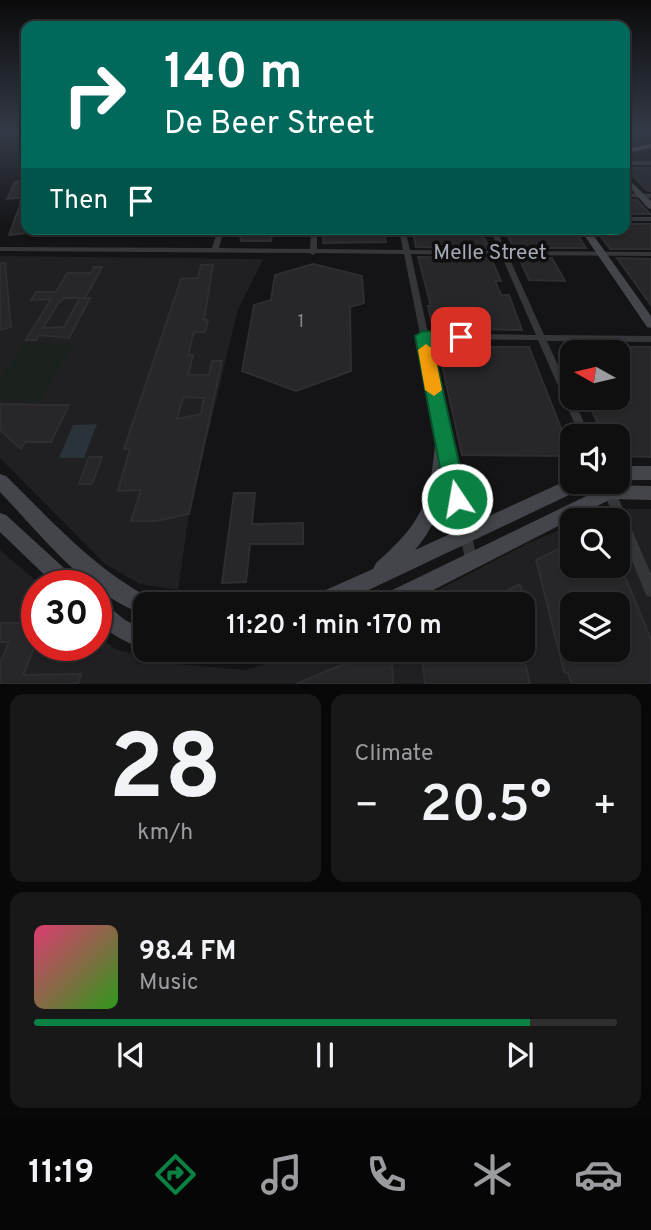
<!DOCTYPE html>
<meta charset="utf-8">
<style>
:root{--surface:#0f0f10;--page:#181819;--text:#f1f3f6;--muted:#9b9c9f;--line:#2f2f30;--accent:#0b8043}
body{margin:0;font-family:Overpass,sans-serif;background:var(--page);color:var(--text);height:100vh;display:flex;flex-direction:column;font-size:26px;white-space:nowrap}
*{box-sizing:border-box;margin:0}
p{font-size:23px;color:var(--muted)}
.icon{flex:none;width:38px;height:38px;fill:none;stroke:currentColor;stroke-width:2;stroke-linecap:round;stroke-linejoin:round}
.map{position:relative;height:684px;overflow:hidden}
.panel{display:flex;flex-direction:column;gap:10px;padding:10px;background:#080809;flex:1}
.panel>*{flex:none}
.hud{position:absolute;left:21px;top:21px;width:609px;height:214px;border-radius:14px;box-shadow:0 2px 5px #0004,0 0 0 2px var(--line);background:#00695c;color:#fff;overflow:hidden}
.needle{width:46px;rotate:278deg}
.controls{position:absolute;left:560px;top:340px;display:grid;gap:14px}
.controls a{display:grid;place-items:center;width:70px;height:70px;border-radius:14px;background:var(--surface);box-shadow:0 2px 5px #0004,0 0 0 2px var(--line);font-size:35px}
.speed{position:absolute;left:21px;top:570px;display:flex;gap:14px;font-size:35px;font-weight:700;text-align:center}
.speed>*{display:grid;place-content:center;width:91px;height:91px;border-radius:50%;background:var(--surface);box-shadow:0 2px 5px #0004,0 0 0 2px var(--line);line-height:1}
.speed .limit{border:10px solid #d22;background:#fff;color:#111}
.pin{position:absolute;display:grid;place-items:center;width:60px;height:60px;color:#fff;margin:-30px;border-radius:14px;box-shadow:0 4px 10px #0006}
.me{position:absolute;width:77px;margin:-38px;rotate:348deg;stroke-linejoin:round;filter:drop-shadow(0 0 5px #0008)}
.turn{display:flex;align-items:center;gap:24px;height:147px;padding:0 28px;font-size:32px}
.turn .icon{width:91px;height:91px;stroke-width:2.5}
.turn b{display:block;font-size:49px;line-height:60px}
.then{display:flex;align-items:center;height:66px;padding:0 28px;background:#0003;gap:14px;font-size:26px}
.big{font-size:52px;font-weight:600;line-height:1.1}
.panel .tile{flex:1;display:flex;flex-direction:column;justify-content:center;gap:10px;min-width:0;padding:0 24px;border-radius:14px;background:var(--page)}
.panel .dial{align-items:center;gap:0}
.dial b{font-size:91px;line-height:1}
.song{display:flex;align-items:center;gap:21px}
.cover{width:84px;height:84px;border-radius:10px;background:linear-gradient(135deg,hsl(340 70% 55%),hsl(110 70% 35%))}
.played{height:7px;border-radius:4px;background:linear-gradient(90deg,var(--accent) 85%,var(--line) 85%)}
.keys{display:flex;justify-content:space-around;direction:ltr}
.heat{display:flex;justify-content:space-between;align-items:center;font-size:38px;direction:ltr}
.panel .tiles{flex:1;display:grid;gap:10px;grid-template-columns:1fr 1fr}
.tile:last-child{grid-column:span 2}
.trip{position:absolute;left:133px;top:592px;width:402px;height:70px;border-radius:14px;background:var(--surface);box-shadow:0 2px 5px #0004,0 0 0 2px var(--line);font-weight:600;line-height:70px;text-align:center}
.menu{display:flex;height:112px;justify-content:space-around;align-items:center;background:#060606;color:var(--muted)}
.menu .icon{width:49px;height:49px}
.menu .on{color:var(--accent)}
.menu b{font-size:32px;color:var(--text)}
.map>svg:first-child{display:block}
.built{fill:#202022;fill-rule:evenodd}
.green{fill:#1a201b}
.water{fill:#2a3339}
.building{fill:#27272a;stroke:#2e2e32;stroke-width:2;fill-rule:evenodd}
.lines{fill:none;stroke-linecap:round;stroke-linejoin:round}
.street{fill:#35363a;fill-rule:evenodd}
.secondary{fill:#43454a;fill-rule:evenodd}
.primary{fill:#515359;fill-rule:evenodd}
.route{fill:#0b8043;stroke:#07532c;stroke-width:2}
.slow{fill:#f59e0b}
.labels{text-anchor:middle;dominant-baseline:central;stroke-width:7;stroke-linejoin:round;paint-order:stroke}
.number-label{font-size:18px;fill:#858992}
.street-label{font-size:21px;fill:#a5abb6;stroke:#0f0f10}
</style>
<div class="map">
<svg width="651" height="684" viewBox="0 0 651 684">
<rect width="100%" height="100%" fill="#141416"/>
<path class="built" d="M0,256L263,259L238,309L189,514L178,590L140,584L105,564L0,458Z
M614,509H651V684H0V550L42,586H37V646H96V633L115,649L165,663L247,670L309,649H523V604H411L528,543L572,525V565H618V520H587ZM572,604H618V649H572Z"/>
<path class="green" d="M26,343L74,344L38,402L0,401V377Z"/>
<path class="water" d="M97,424L84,458H59L73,425Z"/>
<path class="building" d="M625,168H651V191H648Z
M26,181L25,197L7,199L15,182Z
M625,200H637L650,214H625Z
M20,205H26L22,225H26V233L9,235Z
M625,224H651V249H610L595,229H625Z
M239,229H273L271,241H241Z
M323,229H384L386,242L323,243Z
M412,229H470L485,239L489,248L416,247Z
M504,229H574L586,248H514Z
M418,257L491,258L501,281H495L501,295H509L522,330L433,328L428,306H431Z
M519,258H552L565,281L529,280Z
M617,258L651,259V305Z
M0,263H5L11,327L0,330Z
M313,264L362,276L364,303L350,307L351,371L296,391L242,371L254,305L271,300L275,275Z
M201,265H213L204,320H208L205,332H194L188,355H193L188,375H209L212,361H222L189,514L156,521H131L141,490L118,491L130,449H124L181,279L198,278ZM183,397L204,398L201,414L177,419Z
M94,267H102L85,298H65L59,302L43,328L64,327L80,298H90L69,338L39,335L36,340H26L51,299L31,300L36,292H56L67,273H91Z
M438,347H529L572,456L462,455Z
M618,347H651V457L618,456V436H604L585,397H618Z
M0,404L43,405H69L51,442H25L21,449L0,430Z
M89,457H102L92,484H79Z
M234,493H255L252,524L303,523V544H250L246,582L222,583Z
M572,542V565H620L651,639V684H572L568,673L564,672L536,560ZM572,604H618V649H572Z
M520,584L525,604H481Z
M523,606L536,644H532L524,658L530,684H425L422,656H458L456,649H523Z
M0,623H37V641L23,675L81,674L78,684H0V663L9,642H0Z
M363,656L392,658L393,684H296Z"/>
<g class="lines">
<path class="street" d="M645,132H650L651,136Z
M625,161H651V165H625Z
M625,193L651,194V198L625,197Z
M625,217H651V221H625Z
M218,229H224L219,248L310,249L311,229H317V249L403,250L399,229H405L410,250L499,251L490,229H496L506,251L651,252V256L508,255L544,335L651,336V342L547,341L590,436H580L538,340L429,339L477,559L476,563L471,565L466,563L465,559L420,338L419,336L420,334L404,254L316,253L313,255L310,253L0,251V247L212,248ZM411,254L501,255L536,335L428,333Z
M599,481H611L651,574V597L646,595L618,526V520H615Z"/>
<path class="secondary" d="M625,176L651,201V209L648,208L625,182Z
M580,229H589L651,316V328L647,327Z
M443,428L448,430L450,434C448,476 444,517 415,550L572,478V481H590L588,486L339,604H308L310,597L373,569L376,563C427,518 430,499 436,434L438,430Z
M618,466H651V480H618Z
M0,474L6,476C52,521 94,569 152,599L154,604H145V615C85,593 43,537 0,492Z
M609,485L651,486V500L611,499L406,604H376L378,597Z
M0,513L6,515L76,579L78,586H56L0,532Z
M96,599L103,602L125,620L145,630V649H147L145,650C127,643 111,634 96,622Z
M181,649H257L254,656L247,659H191L184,656Z"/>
<path class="primary" d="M651,144V148L625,153V149Z"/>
</g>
<linearGradient id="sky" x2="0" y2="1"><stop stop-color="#0b0b0c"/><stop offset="0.58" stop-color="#343a47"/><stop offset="1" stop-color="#343a47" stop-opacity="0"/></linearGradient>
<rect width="651" height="228" fill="url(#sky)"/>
<path class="route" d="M423,331L461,332L469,337L461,342H432L467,499L464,506L457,508L449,506L446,499L415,336Z"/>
<path class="slow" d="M426,344L434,350L442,390L434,396L425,390L418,350Z"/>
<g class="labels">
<g class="number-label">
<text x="301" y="322">1</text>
</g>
<g class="street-label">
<text x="490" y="253">Melle Street</text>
</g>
</g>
</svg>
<div class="controls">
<a><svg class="needle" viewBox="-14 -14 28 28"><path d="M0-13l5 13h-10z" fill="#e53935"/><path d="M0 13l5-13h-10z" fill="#9b9c9f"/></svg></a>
<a><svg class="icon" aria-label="sound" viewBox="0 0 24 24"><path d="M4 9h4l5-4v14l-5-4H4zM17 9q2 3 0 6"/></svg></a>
<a><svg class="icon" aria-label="search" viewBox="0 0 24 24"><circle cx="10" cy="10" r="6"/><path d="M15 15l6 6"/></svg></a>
<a><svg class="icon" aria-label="layers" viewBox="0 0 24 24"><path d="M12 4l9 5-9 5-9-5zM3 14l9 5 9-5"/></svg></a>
</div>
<div class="speed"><div class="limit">30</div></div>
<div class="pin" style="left:461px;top:337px;background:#d93025"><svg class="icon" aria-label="arrive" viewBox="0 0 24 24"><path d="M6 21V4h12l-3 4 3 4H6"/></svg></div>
<svg class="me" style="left:457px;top:499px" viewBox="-20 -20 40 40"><circle r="17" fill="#0b8043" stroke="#fff" stroke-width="3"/><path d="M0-11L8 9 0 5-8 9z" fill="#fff"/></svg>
<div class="trip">11:20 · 1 min · 170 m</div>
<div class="hud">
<div class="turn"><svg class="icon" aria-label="right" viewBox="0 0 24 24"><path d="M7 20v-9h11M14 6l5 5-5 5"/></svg><div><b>140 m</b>De Beer Street</div></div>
<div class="then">Then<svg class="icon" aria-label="arrive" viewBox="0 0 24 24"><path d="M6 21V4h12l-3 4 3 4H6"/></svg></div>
</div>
</div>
<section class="panel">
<div class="tiles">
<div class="tile dial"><b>28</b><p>km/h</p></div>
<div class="tile"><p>Climate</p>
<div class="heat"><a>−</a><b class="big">20.5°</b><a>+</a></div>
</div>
<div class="tile">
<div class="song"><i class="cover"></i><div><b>98.4 FM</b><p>Music</p></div></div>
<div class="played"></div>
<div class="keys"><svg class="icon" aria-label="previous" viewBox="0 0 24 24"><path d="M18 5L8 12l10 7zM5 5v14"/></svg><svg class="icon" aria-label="pause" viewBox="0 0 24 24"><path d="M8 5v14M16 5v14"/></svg><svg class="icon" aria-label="next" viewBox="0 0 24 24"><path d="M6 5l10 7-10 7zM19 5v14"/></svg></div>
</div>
</div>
</section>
<nav class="menu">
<b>11:19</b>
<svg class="icon on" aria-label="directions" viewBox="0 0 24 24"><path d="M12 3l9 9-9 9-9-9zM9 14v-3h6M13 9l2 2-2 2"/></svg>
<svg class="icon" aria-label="music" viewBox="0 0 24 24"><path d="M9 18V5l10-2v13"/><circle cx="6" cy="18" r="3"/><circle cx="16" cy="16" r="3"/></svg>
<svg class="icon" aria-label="phone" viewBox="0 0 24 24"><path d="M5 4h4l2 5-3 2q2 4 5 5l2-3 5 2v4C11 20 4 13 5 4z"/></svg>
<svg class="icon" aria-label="climate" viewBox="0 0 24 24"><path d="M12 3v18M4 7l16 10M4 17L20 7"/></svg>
<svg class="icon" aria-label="car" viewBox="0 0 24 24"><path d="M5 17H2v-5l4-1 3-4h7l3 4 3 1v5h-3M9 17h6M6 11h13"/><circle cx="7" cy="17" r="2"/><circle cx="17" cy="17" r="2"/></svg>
</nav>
